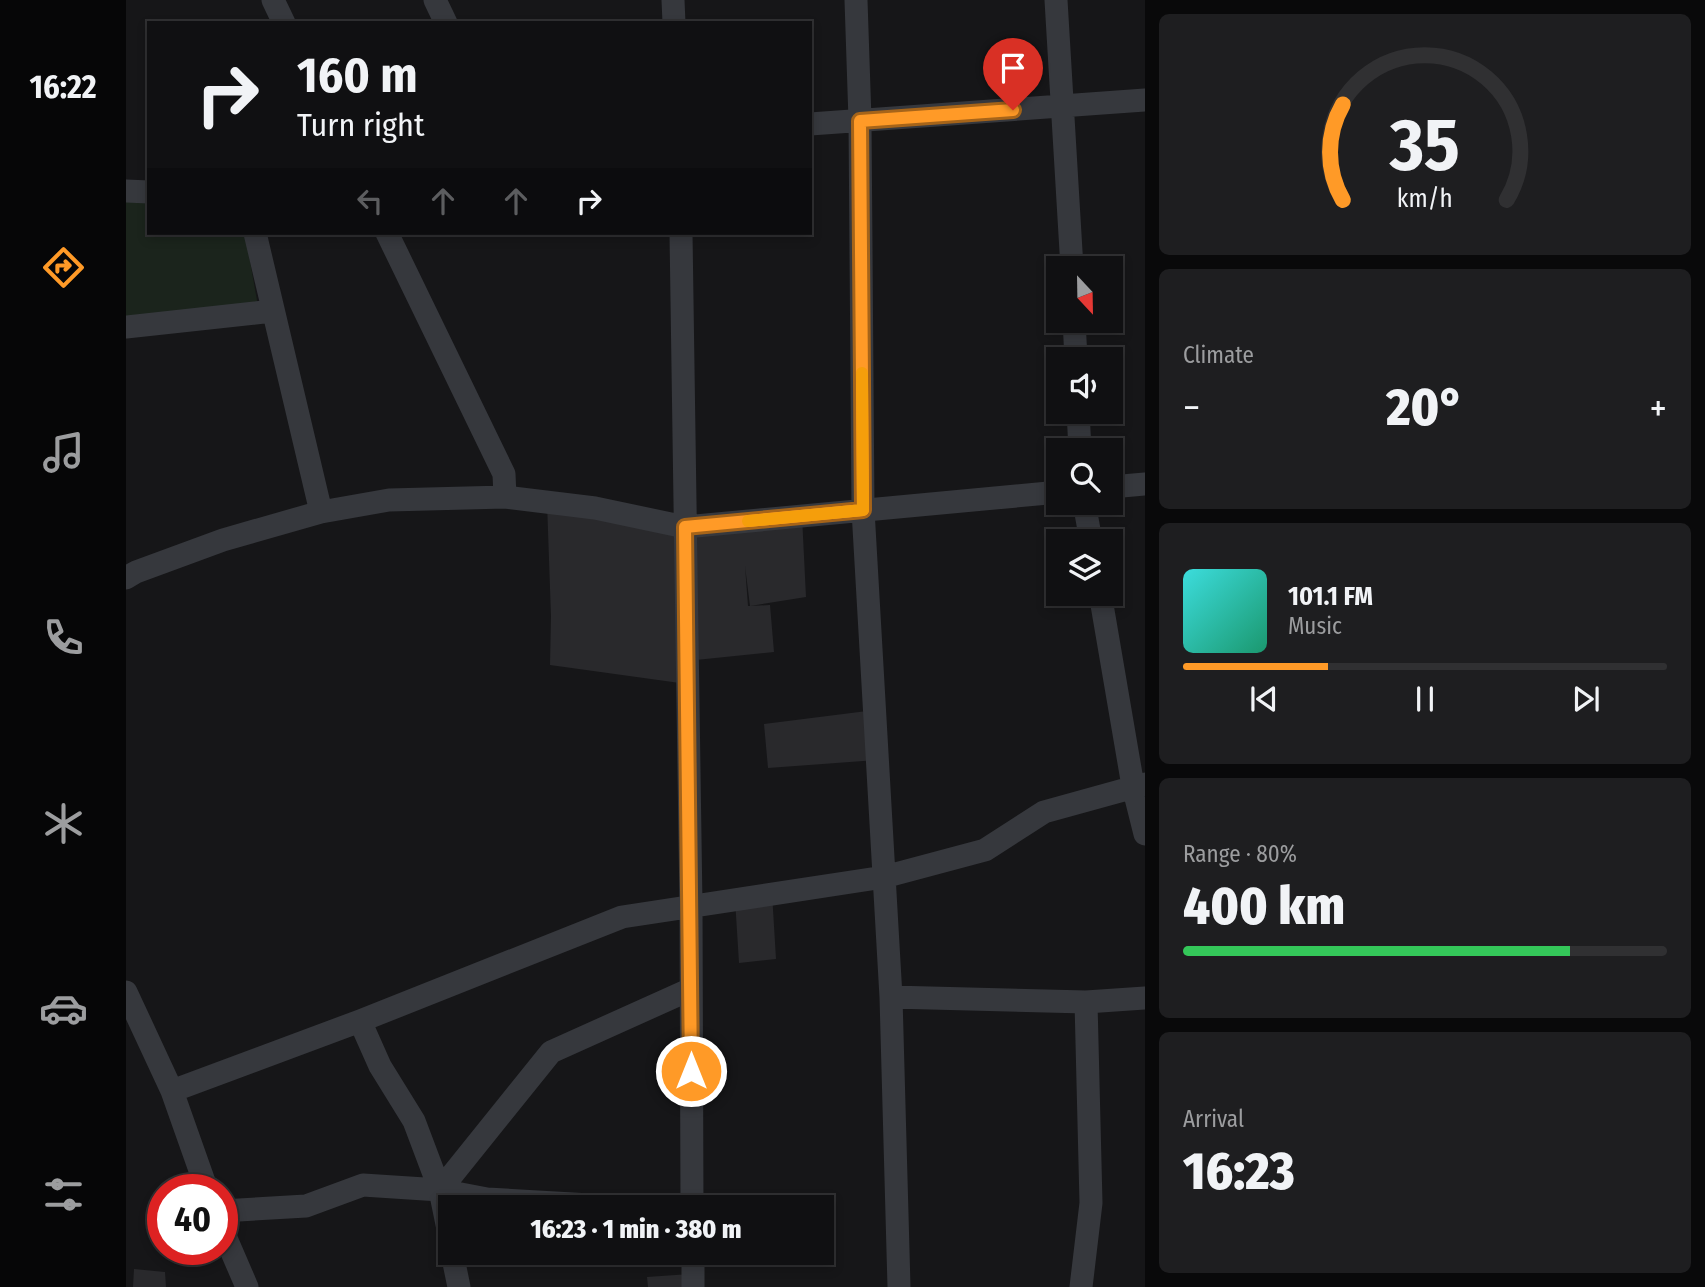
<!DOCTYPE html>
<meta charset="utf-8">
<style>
:root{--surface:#101012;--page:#1e1e20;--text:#f1f3f6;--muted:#9c9d9f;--line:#303032;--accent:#ff9a27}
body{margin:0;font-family:"Fira Sans Condensed",sans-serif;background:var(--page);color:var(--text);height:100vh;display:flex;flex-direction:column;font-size:26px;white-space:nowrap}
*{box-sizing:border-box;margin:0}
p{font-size:23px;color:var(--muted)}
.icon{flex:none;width:38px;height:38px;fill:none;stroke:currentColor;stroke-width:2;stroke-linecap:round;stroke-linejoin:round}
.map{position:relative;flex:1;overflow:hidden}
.panel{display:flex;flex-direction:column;gap:14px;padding:14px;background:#09090a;width:560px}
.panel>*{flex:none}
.hud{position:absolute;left:21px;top:21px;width:665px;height:214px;border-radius:0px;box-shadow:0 4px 10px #0003,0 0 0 2px var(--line);background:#101012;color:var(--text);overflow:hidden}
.needle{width:46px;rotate:158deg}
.tools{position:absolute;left:920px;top:256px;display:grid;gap:14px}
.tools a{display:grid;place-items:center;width:77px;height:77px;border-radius:0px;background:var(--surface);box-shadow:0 4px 10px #0003,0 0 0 2px var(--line);font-size:35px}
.speed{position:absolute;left:21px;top:1174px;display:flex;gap:14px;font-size:35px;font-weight:700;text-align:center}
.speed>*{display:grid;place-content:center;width:91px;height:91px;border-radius:50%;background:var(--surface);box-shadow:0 4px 10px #0003,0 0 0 2px var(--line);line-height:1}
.speed .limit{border:10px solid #d22;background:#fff;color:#111}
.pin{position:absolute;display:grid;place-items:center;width:60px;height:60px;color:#fff;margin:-72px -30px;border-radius:50% 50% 50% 0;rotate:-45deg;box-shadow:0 0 7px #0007}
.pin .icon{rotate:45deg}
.me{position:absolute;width:77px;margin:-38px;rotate:0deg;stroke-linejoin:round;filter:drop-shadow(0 0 5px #0008)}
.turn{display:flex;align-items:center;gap:24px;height:147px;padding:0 35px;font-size:32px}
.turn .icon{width:91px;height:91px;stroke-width:2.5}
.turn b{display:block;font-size:49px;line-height:60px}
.lanes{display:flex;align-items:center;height:66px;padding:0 35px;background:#0003;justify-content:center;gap:35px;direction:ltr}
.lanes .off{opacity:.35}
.big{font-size:52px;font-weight:800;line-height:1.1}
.panel .tile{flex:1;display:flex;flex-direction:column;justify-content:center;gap:10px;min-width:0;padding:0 24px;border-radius:10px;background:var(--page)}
.panel .dial{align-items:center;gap:0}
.dial svg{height:182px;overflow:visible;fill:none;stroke:var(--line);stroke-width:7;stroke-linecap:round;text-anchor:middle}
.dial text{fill:var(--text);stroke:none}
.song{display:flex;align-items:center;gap:21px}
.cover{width:84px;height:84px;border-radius:10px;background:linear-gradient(135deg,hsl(180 70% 55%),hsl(160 70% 35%))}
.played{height:7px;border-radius:4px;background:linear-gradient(90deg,var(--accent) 30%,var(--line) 30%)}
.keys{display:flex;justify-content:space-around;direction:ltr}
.heat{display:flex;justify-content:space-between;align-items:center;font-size:38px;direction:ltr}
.charge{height:10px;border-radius:5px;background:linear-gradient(90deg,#34c759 80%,var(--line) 0)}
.trip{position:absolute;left:312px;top:1195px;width:396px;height:70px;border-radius:0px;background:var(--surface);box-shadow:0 4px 10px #0003,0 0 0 2px var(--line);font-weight:800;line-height:70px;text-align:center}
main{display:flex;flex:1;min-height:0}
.dock{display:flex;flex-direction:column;width:126px;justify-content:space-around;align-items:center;background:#060607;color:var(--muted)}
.dock .icon{width:49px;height:49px}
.dock .current{color:var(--accent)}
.dock b{font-size:32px;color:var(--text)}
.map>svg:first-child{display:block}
.green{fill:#1b241c}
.building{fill:#29292c}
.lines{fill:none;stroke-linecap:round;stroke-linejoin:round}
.minor{stroke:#36383d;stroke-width:23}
.route-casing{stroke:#a66419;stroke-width:18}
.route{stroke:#ff9a27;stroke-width:12}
.slow{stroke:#f59e0b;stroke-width:12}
</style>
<main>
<nav class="dock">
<b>16:22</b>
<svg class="icon current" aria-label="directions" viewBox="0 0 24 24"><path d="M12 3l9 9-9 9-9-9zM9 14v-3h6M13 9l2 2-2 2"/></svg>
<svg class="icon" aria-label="music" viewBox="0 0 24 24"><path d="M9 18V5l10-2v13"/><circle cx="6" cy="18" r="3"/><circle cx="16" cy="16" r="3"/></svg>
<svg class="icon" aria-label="phone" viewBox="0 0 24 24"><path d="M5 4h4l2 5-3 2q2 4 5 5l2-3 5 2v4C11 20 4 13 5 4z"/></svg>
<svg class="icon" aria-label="climate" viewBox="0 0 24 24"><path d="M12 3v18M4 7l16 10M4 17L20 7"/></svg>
<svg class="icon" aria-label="car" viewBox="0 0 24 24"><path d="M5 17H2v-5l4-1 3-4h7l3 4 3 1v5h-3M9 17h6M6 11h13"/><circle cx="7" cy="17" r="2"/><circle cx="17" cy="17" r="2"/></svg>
<svg class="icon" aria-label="filters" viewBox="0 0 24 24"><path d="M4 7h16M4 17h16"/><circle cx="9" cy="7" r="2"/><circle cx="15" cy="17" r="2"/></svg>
</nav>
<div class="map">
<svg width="1019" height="1287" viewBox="0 0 1019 1287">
<rect width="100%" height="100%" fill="#161618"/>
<path class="green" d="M0,198L23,199V233H119L132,306L0,320Z"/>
<path class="building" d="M421,502L559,527L676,516L680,597L624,606L619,566L622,606H624L644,605L648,652L560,661L561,684L424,665L425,616Z
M749,710L751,760L642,768L638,724Z
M646,893L650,959L613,963L609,899Z
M8,1269L39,1272L40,1287H7Z
M564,1274L565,1287H522L521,1277Z"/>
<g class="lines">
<path class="minor" d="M147,0L158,23
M309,0L320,23
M547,0L548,23
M730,0L734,120L737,510L765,997L773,1287
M930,0L946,268
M684,124L1019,100
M0,191L23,192
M129,233L195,512
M261,233L378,474L379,497
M555,233L565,905L566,1208
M948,320L950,359
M0,327L147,311
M952,411L954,450
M985,487L1019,484
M958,502L965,541
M0,578L10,572L97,540L195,512L263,500L379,497L469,508L559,527L933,492
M974,593L1007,786L1019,834
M0,992L46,1091L81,1190
M765,997L960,1002L1019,998
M234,1021L254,1066L288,1121L314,1190L324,1239
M46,1091L234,1021L496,917L758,877L859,850L918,812L1019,784
M314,1190L425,1052L565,989
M96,1211L180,1206L237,1185L314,1190L361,1199L516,1208
M96,1229L121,1287
M326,1253L333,1287
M567,1253V1287
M955,1287L965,1203L960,1002"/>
</g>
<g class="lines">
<g class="route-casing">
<path id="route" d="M565,1071L559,527L737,510L734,121L887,110"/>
</g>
<use href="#route" class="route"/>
<path class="slow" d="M622,521L737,510L736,373"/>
</g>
</svg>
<div class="tools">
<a><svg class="needle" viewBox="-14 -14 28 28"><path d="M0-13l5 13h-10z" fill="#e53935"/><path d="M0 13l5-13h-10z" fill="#9c9d9f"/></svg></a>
<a><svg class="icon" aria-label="sound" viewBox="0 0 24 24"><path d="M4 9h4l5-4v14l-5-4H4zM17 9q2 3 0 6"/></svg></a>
<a><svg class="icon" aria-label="search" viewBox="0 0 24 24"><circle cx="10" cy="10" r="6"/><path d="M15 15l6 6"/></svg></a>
<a><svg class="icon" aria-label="layers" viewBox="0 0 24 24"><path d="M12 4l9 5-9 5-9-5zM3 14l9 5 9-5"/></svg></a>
</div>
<div class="speed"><div class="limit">40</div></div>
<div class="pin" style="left:887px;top:110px;background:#d93025"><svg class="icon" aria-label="arrive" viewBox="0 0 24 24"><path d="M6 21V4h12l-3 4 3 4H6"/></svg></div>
<svg class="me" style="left:565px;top:1071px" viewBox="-20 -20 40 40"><circle r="17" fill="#ff9a27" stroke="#fff" stroke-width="3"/><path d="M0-11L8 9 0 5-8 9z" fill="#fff"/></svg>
<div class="trip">16:23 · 1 min · 380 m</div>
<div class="hud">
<div class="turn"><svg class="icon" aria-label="right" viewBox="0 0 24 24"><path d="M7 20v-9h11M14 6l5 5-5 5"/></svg><div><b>160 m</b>Turn right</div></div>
<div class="lanes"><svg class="icon off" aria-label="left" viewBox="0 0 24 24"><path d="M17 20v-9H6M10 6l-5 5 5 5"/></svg><svg class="icon off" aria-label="ahead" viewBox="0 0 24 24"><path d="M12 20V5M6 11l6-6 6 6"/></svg><svg class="icon off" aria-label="ahead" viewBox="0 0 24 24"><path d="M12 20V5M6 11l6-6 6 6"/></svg><svg class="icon" aria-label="right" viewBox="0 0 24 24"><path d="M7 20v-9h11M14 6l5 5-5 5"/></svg></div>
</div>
</div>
<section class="panel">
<div class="tile dial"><svg viewBox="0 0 100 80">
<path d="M14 69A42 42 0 1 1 86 69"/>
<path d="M14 69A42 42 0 0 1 14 27" stroke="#ff9a27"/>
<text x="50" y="56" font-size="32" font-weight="700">35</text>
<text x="50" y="72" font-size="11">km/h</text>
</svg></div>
<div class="tile"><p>Climate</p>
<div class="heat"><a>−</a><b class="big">20°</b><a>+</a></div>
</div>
<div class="tile">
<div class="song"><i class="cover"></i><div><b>101.1 FM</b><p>Music</p></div></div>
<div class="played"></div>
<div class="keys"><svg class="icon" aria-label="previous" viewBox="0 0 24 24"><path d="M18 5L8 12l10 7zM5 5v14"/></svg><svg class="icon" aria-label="pause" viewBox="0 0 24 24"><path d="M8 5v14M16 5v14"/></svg><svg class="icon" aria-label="next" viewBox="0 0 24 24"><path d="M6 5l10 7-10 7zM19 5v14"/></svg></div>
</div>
<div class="tile"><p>Range · 80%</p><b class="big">400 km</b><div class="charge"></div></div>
<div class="tile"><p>Arrival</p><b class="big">16:23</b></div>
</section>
</main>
